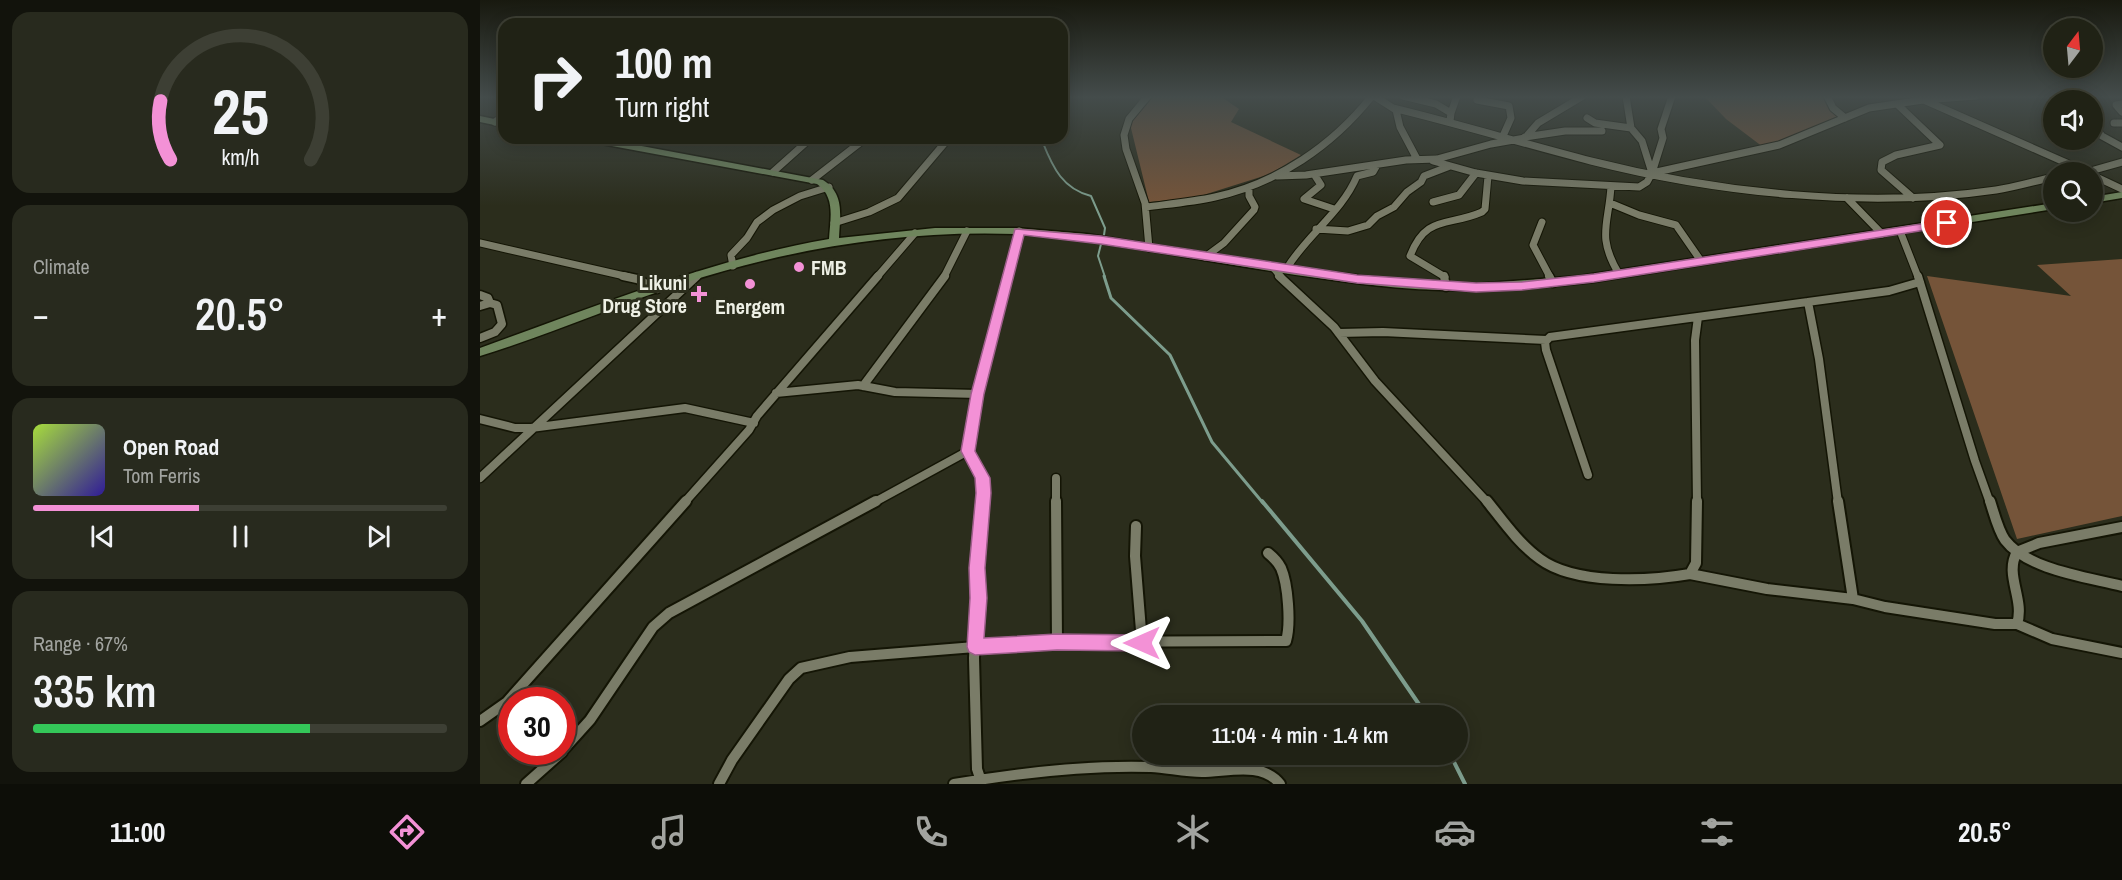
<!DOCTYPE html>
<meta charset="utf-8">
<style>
:root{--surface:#202215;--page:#282a1e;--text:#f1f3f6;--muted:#a2a4a0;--line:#3d3f34;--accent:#f391d6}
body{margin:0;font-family:"Archivo Narrow",sans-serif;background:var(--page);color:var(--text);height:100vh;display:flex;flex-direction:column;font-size:22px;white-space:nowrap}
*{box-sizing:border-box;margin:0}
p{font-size:20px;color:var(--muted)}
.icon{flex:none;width:33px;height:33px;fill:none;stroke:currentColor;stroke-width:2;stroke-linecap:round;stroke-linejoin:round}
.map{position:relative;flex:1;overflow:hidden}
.sheet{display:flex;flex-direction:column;gap:12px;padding:12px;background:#12130c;width:480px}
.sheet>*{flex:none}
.guide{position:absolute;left:18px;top:18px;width:570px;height:126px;border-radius:18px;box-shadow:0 3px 15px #0003,0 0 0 2px var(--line);background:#202215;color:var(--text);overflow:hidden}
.needle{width:39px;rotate:16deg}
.controls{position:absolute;left:1563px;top:18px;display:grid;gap:12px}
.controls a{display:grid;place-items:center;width:60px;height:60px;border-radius:50%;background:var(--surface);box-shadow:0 3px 15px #0003,0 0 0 2px var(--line);font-size:30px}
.speed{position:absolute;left:18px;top:687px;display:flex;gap:12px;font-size:30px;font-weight:700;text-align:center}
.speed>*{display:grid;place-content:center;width:78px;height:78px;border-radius:50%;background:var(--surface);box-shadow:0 3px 15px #0003,0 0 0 2px var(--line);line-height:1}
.speed .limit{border:9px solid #d22;background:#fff;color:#111}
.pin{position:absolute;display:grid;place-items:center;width:51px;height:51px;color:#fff;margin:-26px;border:3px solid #fff;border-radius:50%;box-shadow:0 2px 6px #0007}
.me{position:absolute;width:66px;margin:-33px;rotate:270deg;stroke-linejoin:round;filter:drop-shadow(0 0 4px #0008)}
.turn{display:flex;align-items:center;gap:21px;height:126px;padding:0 18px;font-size:27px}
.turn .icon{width:78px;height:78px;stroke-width:2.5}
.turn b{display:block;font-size:42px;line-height:51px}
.big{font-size:45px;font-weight:600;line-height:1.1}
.sheet .card{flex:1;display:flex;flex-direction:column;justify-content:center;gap:9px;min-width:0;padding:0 21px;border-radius:18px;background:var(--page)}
.sheet .dial{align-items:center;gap:0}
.dial svg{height:156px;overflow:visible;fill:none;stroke:var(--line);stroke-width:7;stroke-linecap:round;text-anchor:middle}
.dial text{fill:var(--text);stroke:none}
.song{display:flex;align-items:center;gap:18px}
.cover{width:72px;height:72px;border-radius:9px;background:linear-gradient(135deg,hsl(80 70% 55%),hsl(250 70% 35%))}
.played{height:6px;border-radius:3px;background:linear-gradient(90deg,var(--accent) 40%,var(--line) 40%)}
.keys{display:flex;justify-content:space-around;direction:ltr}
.heat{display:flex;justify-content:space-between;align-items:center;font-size:33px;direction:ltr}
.charge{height:9px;border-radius:4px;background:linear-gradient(90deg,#34c759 67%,var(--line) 0)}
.trip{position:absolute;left:652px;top:705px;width:336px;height:60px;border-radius:30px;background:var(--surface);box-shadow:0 3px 15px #0003,0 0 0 2px var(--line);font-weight:600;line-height:60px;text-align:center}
.menu{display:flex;height:96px;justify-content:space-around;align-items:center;background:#0d0e08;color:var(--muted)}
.menu .icon{width:42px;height:42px}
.menu .on{color:var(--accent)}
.menu b{font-size:27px;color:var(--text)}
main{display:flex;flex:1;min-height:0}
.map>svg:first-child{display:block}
.forest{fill:#755439}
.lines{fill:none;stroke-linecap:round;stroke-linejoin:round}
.stream-far2{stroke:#7d9d8d;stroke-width:2}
.stream-far1{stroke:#7d9d8d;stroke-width:3}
.stream{stroke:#7d9d8d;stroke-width:4}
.street-far2-casing{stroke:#141505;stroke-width:9}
.street-far1-casing{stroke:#141505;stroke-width:11}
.street-casing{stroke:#141505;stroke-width:14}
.secondary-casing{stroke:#141505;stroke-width:3}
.street-far2{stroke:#7a7c68;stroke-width:7}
.street-far1{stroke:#7a7c68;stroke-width:8}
.street{stroke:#7a7c68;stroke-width:10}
.secondary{fill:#6f855d;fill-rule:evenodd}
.route{fill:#f391d6;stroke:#9e5e8b;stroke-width:1.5}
.poi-dot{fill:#f391d6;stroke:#2b2d1c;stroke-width:2}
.labels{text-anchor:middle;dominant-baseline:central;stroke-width:6;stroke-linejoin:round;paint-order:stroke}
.poi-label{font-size:20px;font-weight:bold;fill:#eef0e5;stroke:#2b2d1c;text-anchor:start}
</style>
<main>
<section class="sheet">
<div class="card dial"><svg viewBox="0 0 100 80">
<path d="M14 69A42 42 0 1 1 86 69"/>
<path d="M14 69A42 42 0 0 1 9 39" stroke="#f391d6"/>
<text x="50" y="56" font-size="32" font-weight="700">25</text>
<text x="50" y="72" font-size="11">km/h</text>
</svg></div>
<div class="card"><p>Climate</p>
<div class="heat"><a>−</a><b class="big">20.5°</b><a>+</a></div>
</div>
<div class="card">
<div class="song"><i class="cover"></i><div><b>Open Road</b><p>Tom Ferris</p></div></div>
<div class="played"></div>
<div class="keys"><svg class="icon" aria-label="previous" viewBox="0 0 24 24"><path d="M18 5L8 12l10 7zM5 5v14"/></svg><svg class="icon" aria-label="pause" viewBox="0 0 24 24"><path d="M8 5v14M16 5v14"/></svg><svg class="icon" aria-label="next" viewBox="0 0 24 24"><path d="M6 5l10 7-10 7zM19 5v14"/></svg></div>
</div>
<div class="card"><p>Range · 67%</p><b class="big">335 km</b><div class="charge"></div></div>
</section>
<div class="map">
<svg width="1642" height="784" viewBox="0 0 1642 784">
<rect width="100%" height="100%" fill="#2b2d1c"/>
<path class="forest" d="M674,96H740L759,109L751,122L821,155L790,174L714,198L669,202L650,124Z
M1224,96H1344L1357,118L1283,147L1246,119Z
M1642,259V516L1537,539L1447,276L1591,296L1557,265Z"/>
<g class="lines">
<path class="stream-far2" d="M566,138L563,143C573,168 583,189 611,196L625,228L624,235
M621,244L618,256L625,277"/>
<path class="stream-far1" d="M624,276L631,298L690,355L732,442L783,503"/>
<path class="stream" d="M782,501L882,621L947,716
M970,754L985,784"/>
<g class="street-far2-casing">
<path id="street-far2" d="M668,96L649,119L644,135L646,149L665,203L669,248
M894,96L916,110L920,127L937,159
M923,96L956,104L971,113L970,121
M1146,96L1151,128L1162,141L1172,173L1299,145L1389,108L1443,100L1496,96
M1347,96L1353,108L1365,118
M1593,96L1597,100
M997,100L1029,106L1031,118L1023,136
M1446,101L1607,172
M1642,104L1636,105L1642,112
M1418,105L1460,145L1416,155L1402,162L1401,170L1433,198
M913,108C979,124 1045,144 1111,161C1237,193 1387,209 1516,190C1536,187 1555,181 1574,177
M971,113L977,96
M1107,118L1115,123L1151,128
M15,122L24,116
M1634,123H1642
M1612,124L1622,136L1642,147
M1045,137L1085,131H1122
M953,161L996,173L1043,181L1159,187L1167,182L1172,173L1183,138L1181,129L1192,96
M293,172L331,138
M1607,172L1642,162
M834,174L841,185L824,199L854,209
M1612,175L1642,189
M797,176L826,175L926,160L957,159L1011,144L1045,138L1058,123L1103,96
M332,180L386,138
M1131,186C1129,224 1116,236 1139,274
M1367,198L1402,234
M953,202L979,195L996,173
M1130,203L1159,215L1196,225L1221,261
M666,207C689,204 712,202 735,197C798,183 852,146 892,96
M1062,222L1053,245L1070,277
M354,223L389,212L418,198L469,138
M836,229L868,231L888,225L897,216L914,207L927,192L941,182L944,176L970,166
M1420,231L1438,277
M0,243L149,277
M725,257L744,243L774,210L775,207L769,196V187
M253,266L251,255L267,238L277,222L293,210L320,196L349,187
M792,266L801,277
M807,268C827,235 862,212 877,176L893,172L897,165
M397,277L435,233
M464,277L487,231
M527,277L539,231
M965,277L930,256C946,214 968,227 1002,212L1005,209L1008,176"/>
</g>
<g class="street-far1-casing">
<path id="street-far1" d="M143,276L157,279L177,289
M799,276L854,327L895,381L1008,503
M964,276L966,287
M1069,276L1073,283
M1438,276L1495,461L1510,503
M0,295L8,298L10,303
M1328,302L1339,359L1358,503
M0,306L10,303L17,305L22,324L15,332L0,338
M859,333L903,332L1066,340
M383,386L465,276
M296,393L378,385L415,392L498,394
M0,419L35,428H51L205,408L274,423
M1108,475L1066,350L1065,342L1070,337L1409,291L1440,282
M0,478L217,276
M576,478V503
M204,503L269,430L277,416L398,276
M393,503L488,451
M502,503L503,478L488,451L498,394L528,276
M1217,503L1215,340L1218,317"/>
</g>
<g class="street-casing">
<path id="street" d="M576,501L577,642
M1007,501C1023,521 1039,544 1060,559C1095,585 1169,581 1210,574L1216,563L1217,501
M1358,501L1373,599
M1510,501C1514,513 1518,530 1525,540C1548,570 1607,577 1642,586
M656,526L655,556L662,643
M1210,574L1287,589L1373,599L1405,607L1515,624H1537L1572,639L1642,653
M1537,624C1545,599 1524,575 1537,552L1559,543L1642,527
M0,721L27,702L206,501
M82,751L110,720L173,627L189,613L396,501
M46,784L82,752
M239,784L252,760L309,679L321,668L370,657L495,647L577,642L806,641C811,624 808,584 801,568C798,562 793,557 788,553
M474,784C538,773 606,765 671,767C688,768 705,772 722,772C747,772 782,761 800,784
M502,784L497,769L494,658L502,501"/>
</g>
<g class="secondary-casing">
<path id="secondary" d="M0,116L24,121V127L0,122Z
M101,138H119L343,180C365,194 360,215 359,238L455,228H536L607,234L825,269L927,281L995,284L1099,276L1574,203V209L1114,282C1039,291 967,294 892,285C822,277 752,265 683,253C634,245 585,236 536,234C422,230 313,248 204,283C136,305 69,335 0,356V348C114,307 229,260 349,239C350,220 356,197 337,184L105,141Z
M1642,192V198L1612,203V197Z"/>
</g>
<use href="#street-far2" class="street-far2"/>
<use href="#street-far1" class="street-far1"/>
<use href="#street" class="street"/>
<use href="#secondary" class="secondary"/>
</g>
<linearGradient id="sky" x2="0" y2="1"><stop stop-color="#18190f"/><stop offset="0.47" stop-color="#444c4b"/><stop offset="1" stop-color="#444c4b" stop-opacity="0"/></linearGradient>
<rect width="1642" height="206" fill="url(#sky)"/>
<path class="route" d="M1467,220L1471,221V226L1114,282L1042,290L996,292L877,283L621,244L544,235L504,394L495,451L510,478L511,493L505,568L507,598L504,638L577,634L662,635L668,637L670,643L668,648L662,651L577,650L495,655L489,652L487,647L490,598L489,568L496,493L495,478L481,451L491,394L535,229L621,236L877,275L996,283L1042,282L1114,274Z"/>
<g class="poi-dot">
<circle cx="319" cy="267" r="6"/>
<circle cx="270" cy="284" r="6"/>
<path d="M216 285h6v6h6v6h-6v6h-6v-6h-6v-6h6z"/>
</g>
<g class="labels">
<g class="poi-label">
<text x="331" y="267">FMB</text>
<text x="207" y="282" text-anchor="end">Likuni<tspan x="207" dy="23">Drug Store</tspan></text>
<text x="270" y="306" text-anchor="middle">Energem</text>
</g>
</g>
</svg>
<div class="controls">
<a><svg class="needle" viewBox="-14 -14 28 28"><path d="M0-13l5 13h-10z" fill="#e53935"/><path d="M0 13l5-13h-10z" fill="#a2a4a0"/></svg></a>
<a><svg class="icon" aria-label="sound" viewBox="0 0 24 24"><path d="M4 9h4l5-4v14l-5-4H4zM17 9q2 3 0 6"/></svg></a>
<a><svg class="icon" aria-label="search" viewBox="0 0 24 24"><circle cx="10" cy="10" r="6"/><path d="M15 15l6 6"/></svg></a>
</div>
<div class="speed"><div class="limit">30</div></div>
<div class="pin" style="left:1467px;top:223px;background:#d93025"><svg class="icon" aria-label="arrive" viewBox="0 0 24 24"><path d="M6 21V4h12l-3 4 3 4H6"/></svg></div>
<svg class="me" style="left:662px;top:643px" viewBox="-20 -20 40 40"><path d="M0-17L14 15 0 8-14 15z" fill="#f391d6" stroke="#fff" stroke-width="4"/></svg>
<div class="trip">11:04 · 4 min · 1.4 km</div>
<div class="guide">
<div class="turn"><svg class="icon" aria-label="right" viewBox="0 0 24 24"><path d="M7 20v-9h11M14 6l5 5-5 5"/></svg><div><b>100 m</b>Turn right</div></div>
</div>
</div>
</main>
<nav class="menu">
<b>11:00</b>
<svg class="icon on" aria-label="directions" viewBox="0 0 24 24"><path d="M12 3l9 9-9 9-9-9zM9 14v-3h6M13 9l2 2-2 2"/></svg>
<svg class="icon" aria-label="music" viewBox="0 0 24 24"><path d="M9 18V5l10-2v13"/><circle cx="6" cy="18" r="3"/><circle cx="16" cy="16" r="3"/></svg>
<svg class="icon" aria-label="phone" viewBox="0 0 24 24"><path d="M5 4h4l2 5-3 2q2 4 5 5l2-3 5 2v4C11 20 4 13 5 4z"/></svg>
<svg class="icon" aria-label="climate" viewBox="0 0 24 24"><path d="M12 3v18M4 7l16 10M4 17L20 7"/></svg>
<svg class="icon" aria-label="car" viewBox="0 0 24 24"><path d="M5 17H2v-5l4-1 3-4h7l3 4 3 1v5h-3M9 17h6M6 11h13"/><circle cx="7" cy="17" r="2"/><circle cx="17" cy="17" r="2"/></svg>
<svg class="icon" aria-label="filters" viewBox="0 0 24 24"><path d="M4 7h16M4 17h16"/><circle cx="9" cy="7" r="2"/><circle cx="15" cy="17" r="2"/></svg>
<b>20.5°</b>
</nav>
